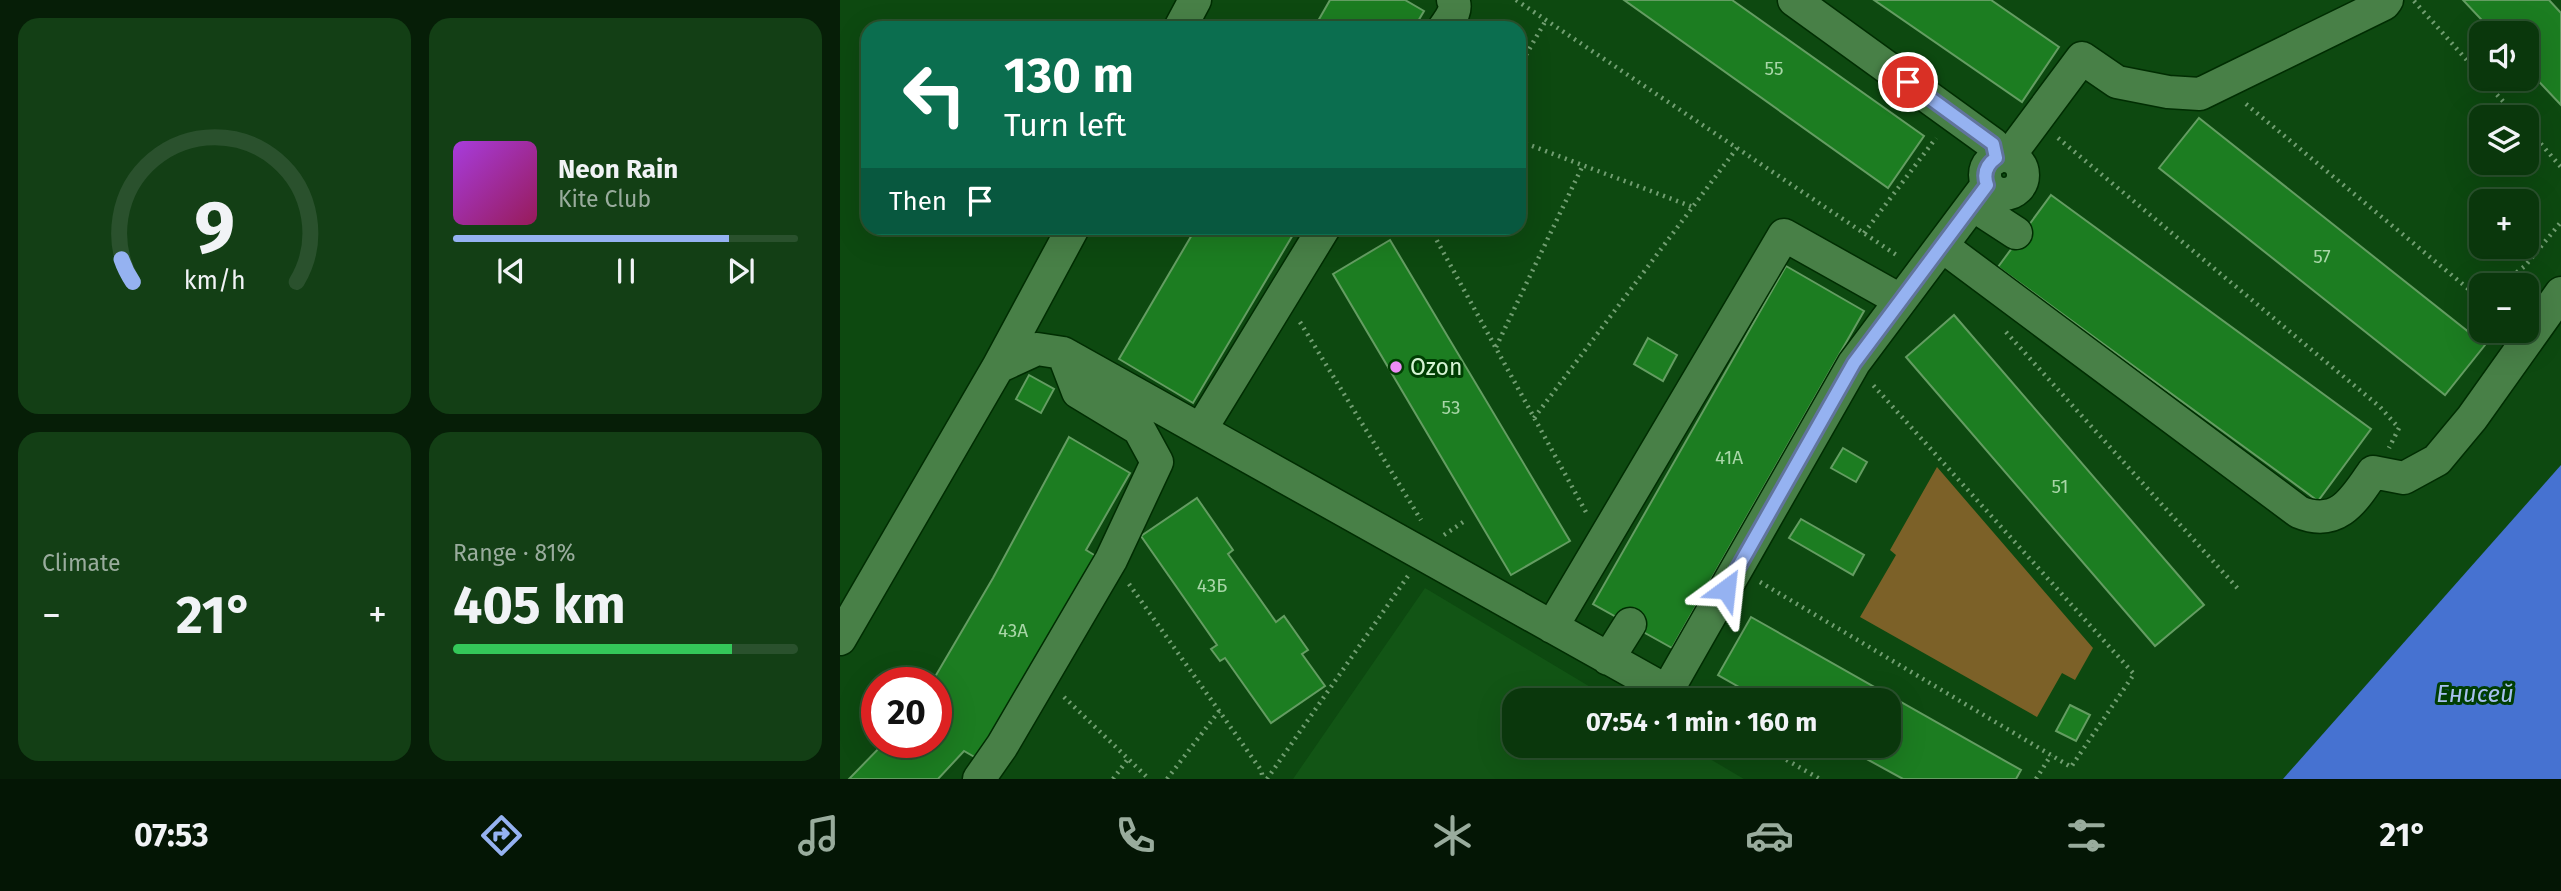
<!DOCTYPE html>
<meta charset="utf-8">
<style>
:root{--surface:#0a370c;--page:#133f15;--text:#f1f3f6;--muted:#99ac9d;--line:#2a512d;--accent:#95b2f1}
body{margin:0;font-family:"Fira Sans",sans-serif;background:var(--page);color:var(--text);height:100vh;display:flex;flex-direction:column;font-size:26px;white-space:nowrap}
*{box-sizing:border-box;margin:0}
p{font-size:23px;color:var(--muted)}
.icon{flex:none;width:38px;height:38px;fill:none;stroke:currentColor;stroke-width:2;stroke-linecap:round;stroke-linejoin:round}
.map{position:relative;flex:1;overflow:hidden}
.side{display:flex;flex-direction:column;gap:18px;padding:18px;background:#061e07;width:840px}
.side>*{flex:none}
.banner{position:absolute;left:21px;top:21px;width:665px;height:214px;border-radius:21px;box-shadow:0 7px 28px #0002,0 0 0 2px var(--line);background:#0b6e4f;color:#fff;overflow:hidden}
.controls{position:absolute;left:1629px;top:21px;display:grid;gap:14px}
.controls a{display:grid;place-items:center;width:70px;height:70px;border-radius:14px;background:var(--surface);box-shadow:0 7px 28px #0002,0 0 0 2px var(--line);font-size:35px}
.speed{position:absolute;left:21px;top:667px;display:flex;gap:14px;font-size:35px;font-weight:700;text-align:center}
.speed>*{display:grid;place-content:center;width:91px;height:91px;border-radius:50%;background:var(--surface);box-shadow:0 7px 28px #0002,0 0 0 2px var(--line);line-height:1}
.speed .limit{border:10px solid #d22;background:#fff;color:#111}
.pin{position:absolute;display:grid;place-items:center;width:60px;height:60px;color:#fff;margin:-30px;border:4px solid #fff;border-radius:50%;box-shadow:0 2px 7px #0007}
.me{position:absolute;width:77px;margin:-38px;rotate:30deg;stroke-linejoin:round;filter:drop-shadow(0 0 5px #0008)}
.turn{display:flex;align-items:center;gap:24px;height:147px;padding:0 28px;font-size:32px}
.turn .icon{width:91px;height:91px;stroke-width:2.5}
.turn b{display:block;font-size:49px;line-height:60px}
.then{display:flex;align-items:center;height:66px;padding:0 28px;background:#0003;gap:14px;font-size:26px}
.big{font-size:52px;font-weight:700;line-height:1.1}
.side .card{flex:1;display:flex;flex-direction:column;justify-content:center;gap:10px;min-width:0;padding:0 24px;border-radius:21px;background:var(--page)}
.side .dial{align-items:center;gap:0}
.dial svg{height:182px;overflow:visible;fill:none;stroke:var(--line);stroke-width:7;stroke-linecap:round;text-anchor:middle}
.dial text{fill:var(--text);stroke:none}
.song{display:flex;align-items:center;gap:21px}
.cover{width:84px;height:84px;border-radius:10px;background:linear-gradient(135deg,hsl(280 70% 55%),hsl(330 70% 35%))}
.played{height:7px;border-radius:4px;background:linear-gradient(90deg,var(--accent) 80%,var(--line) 80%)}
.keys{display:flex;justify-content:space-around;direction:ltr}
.heat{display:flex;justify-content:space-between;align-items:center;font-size:38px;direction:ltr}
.charge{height:10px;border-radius:5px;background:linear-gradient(90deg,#34c759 81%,var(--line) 0)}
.side .tiles{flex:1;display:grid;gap:18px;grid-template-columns:repeat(2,1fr)}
.trip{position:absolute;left:662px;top:688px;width:399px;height:70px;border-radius:21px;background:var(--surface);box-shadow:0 7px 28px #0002,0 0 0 2px var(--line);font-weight:700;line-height:70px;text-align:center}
.tab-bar{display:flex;height:112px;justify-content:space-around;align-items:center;background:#041605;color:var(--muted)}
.tab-bar .icon{width:49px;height:49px}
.tab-bar .active{color:var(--accent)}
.tab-bar b{font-size:32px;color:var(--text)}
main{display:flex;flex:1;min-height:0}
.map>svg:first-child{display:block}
.built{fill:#125515}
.green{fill:#7c6128}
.water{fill:#4672d1}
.building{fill:#1c7d21;stroke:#649d62;stroke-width:2}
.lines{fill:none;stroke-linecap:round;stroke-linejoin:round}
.minor-casing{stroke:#002d02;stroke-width:35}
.path{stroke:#719e71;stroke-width:4.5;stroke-dasharray:2 5;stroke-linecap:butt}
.minor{stroke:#488047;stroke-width:32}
.route-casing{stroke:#61749d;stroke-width:18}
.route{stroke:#95b2f1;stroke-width:12}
.poi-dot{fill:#ee8cf8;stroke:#003e03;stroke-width:2.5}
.labels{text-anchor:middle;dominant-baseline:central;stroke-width:6;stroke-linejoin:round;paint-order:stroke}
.number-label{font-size:19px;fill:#a8d6a7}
.poi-label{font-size:23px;fill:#d6f4d4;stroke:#003e03;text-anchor:start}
.water-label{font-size:24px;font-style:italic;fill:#a7c0f0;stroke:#003e03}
</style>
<main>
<section class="side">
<div class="tiles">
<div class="card dial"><svg viewBox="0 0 100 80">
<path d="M14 69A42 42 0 1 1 86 69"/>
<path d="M14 69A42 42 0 0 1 9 59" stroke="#95b2f1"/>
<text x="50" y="56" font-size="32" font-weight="700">9</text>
<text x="50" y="72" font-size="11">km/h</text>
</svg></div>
<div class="card">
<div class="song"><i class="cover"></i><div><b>Neon Rain</b><p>Kite Club</p></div></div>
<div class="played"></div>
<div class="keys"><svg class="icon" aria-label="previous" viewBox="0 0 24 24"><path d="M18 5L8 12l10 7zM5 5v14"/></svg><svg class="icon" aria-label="pause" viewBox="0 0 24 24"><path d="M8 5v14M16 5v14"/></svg><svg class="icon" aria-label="next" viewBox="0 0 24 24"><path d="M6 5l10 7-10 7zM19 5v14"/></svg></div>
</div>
<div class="card"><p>Climate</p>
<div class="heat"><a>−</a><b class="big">21°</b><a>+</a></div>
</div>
<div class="card"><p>Range · 81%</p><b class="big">405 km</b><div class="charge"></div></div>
</div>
</section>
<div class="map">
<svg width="1721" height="779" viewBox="0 0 1721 779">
<rect width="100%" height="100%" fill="#0d4910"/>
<path class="built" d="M585,588L772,700H674V746H848L904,779H453Z"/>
<path class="green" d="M1097,467L1253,648L1235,680L1222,673L1197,717L1020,617L1056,555L1050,550Z"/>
<path class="water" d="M1721,465V779H1443Z"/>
<path class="building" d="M490,0H565L584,11L574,28H474Z
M784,0H892L1084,136L1048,188Z
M1034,0H1151L1219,47L1182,102Z
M1623,0H1709L1721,13V105L1687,69V33H1654Z
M1359,118L1645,345L1605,395L1319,168Z
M1211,195L1531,429L1478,501L1158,267Z
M356,228H457L353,403L279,359Z
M550,240L730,541L671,575L493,274Z
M946,266L1024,311L832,648L753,604Z
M1114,315L1364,605L1315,646L1066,357Z
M808,338L837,355L823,381L794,364Z
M189,375L214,389L201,413L176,399Z
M229,437L290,473L246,550L264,561L145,763L124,751L98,779H9L45,742H96V682H92L153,578Z
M1003,448L1027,462L1016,482L991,468Z
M357,498L393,550L388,554L436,622L444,616L468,650L462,654L485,686L431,723L385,658L380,661L371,649L377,645L301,536Z
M961,519L1024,555L1013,575L949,538Z
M911,617L1181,770L1176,779H1063L1003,746H1048V700H922L878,675Z
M1230,705L1250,715L1236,741L1216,731Z"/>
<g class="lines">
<g class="minor-casing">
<path id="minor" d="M954,0L1153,144L1156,158
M340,28L355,0
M604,28C610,19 618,10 613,0
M1145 175a19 19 0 1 1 38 0a19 19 0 1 1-38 0Z
M1169,156L1242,58L1277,82L1328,92L1360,94L1544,4L1547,0
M1133,205L1176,233
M1102,246L1459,512C1498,528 1514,500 1533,472L1564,478L1597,460L1632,418L1721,293
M158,367L233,228
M361,429L484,228
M712,627L944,235L1060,300
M0,639L158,367L197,349L223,353L827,691L1014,363L1147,185
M768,659L790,624
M139,779L162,746L271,560L317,462L299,429L238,392L223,353"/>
</g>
<path class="path" d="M676,0L1058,256
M1574,1L1642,77
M679,67L706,20
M1643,79L1677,117
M1406,104L1632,292H1642
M1687,128L1721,167
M1218,138L1540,407L1559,428L1549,448
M679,141L853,207
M590,228L747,514
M1024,233L1096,138
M1660,285L1685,266L1721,222
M460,322L581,520
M1166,332L1400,591
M656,347L743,165
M694,418L897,148
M604,535L626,520
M920,582L1231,767L1294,674L1033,385
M289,584L421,770L423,779
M224,697L309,779
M922,746L980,779
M273,779L288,759
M327,779L379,711
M427,779L568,576
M1196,779L1211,755"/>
<use href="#minor" class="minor"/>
</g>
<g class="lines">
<g class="route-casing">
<path id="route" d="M886,589L1014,363L1147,185C1143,174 1146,165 1156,158L1153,144L1068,82"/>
</g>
<use href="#route" class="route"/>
</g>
<circle class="poi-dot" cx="556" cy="367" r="7"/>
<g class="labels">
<g class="number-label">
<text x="934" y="68">55</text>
<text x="1482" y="256">57</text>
<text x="611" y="407">53</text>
<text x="889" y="457">41А</text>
<text x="1220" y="486">51</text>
<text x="372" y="585">43Б</text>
<text x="173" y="630">43А</text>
</g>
<g class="poi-label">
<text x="570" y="367">Ozon</text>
</g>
<g class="water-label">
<text x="1635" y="694">Енисей</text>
</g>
</g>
</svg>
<div class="controls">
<a><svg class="icon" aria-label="sound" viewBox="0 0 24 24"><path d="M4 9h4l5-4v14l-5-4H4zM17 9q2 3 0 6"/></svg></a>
<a><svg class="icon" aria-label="layers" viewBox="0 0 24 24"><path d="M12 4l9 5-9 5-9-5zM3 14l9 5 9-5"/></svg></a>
<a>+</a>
<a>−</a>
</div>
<div class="speed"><div class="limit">20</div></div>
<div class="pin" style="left:1068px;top:82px;background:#d93025"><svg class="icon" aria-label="arrive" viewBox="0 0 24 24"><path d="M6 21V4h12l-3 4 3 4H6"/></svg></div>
<svg class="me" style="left:886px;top:589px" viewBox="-20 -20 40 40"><path d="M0-17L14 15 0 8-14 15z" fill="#95b2f1" stroke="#fff" stroke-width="4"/></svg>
<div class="trip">07:54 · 1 min · 160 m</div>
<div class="banner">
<div class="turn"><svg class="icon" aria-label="left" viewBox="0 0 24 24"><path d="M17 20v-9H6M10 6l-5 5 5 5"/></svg><div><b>130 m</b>Turn left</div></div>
<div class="then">Then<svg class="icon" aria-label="arrive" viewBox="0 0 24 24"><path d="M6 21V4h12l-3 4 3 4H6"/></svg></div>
</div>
</div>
</main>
<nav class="tab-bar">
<b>07:53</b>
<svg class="icon active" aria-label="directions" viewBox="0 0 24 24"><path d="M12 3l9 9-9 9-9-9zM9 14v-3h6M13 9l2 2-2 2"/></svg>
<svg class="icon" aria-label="music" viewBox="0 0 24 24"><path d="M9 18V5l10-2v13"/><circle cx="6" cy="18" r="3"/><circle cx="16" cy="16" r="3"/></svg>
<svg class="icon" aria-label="phone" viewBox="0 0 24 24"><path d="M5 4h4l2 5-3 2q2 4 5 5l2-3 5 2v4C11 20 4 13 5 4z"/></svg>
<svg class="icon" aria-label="climate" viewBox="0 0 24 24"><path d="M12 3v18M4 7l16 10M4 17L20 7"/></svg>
<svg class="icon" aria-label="car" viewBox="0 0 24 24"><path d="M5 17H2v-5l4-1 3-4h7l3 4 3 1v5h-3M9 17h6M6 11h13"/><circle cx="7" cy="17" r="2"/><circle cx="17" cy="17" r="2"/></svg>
<svg class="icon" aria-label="filters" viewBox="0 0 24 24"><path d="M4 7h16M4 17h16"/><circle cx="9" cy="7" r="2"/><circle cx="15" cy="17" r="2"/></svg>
<b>21°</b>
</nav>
